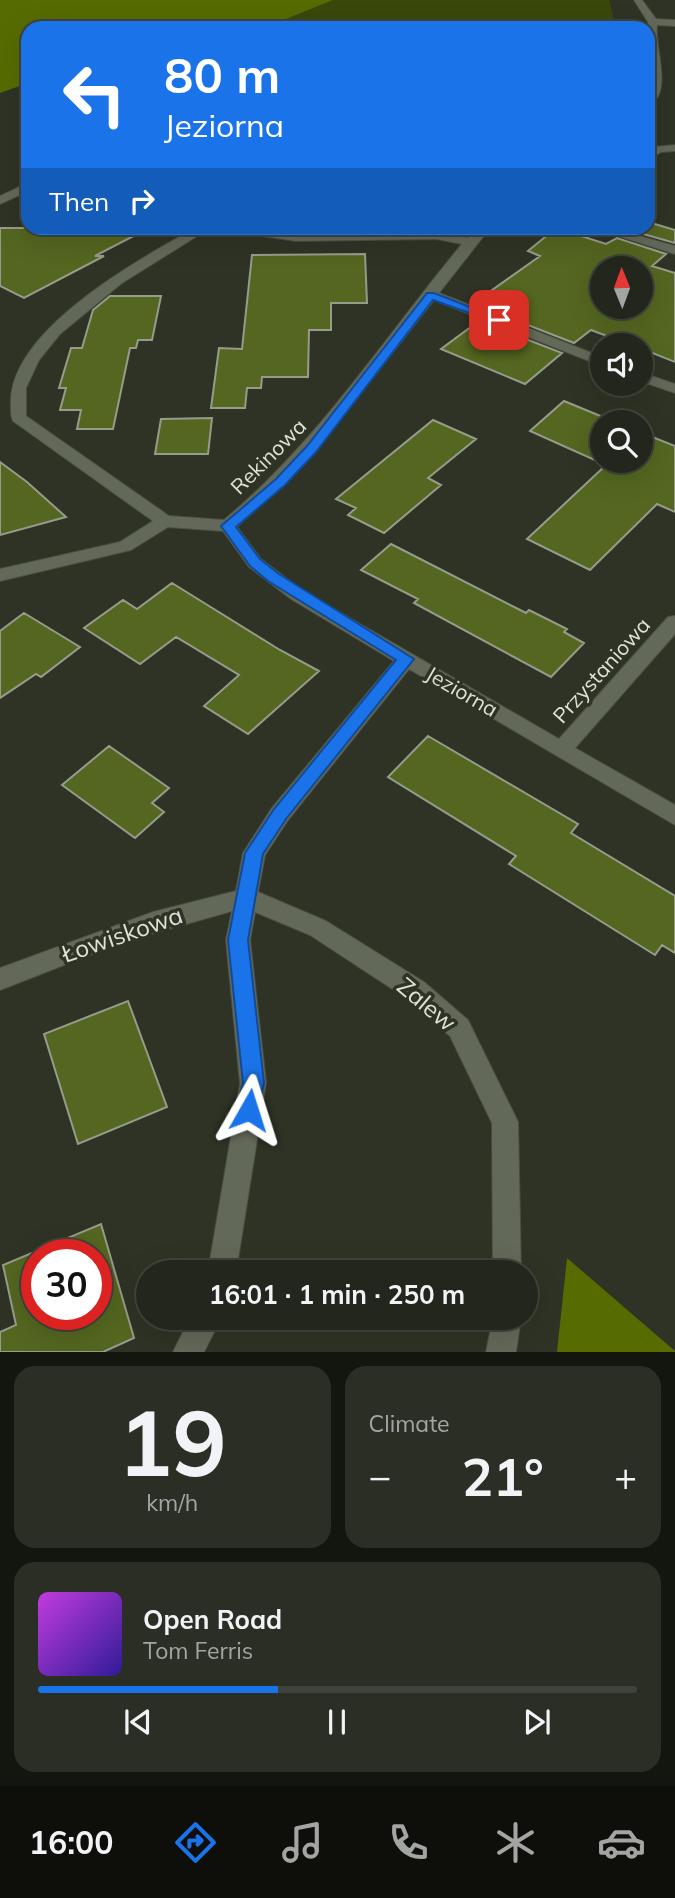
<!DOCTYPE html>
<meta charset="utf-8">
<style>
:root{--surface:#23261c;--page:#2b2e25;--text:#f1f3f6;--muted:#a3a5a3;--line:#40433b;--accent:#1a73e8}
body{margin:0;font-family:Mulish,sans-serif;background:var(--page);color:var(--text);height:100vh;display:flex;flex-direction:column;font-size:26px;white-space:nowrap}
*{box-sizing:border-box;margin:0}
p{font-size:23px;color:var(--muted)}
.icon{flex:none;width:38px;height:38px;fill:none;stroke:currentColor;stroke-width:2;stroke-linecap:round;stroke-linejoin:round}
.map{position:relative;height:1352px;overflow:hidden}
.drawer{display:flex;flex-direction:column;gap:14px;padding:14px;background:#13150f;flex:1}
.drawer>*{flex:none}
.guide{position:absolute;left:21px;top:21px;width:634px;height:214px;border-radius:21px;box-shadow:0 7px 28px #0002,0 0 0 2px var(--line);background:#1a73e8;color:#fff;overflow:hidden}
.needle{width:46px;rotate:359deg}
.controls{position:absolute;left:590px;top:256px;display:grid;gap:14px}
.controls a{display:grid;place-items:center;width:63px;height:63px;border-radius:50%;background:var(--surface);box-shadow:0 7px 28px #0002,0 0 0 2px var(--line);font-size:35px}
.speed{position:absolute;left:21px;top:1239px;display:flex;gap:14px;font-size:35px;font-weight:700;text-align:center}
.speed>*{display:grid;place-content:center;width:91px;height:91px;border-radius:50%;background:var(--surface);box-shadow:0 7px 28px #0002,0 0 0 2px var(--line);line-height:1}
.speed .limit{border:10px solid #d22;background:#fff;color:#111}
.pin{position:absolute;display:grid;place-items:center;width:60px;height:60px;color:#fff;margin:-30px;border-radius:14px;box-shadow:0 4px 10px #0006}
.me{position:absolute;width:77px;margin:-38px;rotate:6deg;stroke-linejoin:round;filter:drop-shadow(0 0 5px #0008)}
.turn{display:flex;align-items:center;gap:24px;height:147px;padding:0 28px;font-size:32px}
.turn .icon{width:91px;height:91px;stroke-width:2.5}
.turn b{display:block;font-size:49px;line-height:60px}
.then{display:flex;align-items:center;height:66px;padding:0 28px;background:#0003;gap:14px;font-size:26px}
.big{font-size:52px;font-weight:700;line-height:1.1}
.drawer .widget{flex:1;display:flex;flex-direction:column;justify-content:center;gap:10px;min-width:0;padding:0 24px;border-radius:21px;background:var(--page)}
.drawer .dial{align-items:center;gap:0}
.dial b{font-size:91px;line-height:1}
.song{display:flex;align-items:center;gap:21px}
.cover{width:84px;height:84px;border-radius:10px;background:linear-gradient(135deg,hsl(290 70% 55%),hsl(250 70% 35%))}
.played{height:7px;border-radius:4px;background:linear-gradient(90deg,var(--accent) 40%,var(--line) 40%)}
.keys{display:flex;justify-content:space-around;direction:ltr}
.heat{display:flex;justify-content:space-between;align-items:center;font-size:38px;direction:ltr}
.drawer .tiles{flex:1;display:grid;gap:14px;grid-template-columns:1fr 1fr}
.widget:last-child{grid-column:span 2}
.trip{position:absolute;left:136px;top:1260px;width:402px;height:70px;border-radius:35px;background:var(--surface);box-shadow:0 7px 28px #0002,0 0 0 2px var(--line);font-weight:700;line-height:70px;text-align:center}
.tab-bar{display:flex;height:112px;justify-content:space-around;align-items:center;background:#0e0f0b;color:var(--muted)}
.tab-bar .icon{width:49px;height:49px}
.tab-bar .on{color:var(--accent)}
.tab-bar b{font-size:32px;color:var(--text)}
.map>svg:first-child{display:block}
.green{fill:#3a480c}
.forest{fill:#566c00}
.building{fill:#546620;stroke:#969c8b;stroke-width:2;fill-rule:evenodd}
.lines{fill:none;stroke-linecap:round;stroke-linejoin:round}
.service-casing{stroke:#4b4f43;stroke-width:2}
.minor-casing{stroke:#4b4f43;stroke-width:2}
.service{fill:#636959;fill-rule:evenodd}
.minor{fill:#636959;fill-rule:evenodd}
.route{fill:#1a73e8;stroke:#114b97;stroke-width:2}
.labels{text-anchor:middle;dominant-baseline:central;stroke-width:7;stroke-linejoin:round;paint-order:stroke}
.street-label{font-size:21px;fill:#dee2d8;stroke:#2f3325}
.near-street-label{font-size:24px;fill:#dee2d8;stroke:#2f3325}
</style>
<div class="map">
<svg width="675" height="1352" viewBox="0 0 675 1352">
<rect width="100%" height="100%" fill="#2f3325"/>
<path class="green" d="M333,0H609L616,28H264Z"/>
<path class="forest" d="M0,0H333L264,28H28V83L0,93Z
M567,1258L675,1351V1352H557Z"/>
<path class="building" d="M648,222L675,230V243L629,230L648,228Z
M0,228H149L95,256H104L24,298L0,286Z
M556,228L606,244L617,238L666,254L652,266L675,273V362L640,348V345H631L591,330L574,343L492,311L507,300L488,293L540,256L528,251ZM602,268H640V306H602Z
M365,254L367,303H331V330H309L308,377H262L261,388H247L245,408H211L219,348L242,349L252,255Z
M110,296H161L152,340H138L136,348H130L113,429H77L81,410H60L66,388H59L71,348H82L93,310Z
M479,321L562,353L525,384L441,349Z
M564,401L615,422H602V460H640V432L675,446V512L657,504L590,570L527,539L606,465L530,431Z
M212,418L208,454H155L161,419Z
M433,420L476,439L428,478L441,485L384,533L348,515L356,508L336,499Z
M0,462L27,482L66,517L0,535Z
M391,544L526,613L529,610L567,629L564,632L584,643L551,677L414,603L418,599L361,570Z
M172,583L280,650L319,671L248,734L204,706L239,675L176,637L140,664L84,628L123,600L137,609Z
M24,613L80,647L41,677L36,674L0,698V631Z
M428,736L578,824L571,833L675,896V953L662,945L655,955L509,864L516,856L388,777Z
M109,746L169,788L152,803L164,812L135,838L62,785Z
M128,1001L167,1107L78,1144L44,1034Z
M101,1224L134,1338L103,1352H0V1332L16,1325L3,1265ZM37,1255H96V1314H37Z"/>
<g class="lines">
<g class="service-casing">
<path id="service" d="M675,145V151L661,152L648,160V152L654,147Z
M593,228H611L675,246V254Z"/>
</g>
<g class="minor-casing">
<path id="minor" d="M634,0H642L656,19L675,20V26L657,25C654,48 674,93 648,106L651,74L648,22Z
M28,183V191L0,204V196Z
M196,228H210L122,283L60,334L39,360L26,388V416L169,516L224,520C319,441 384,338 462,244L436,239L296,241L235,232L229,228L296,233L436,231L468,238L477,228H490L439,293L602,357V366L434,300L317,449L237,527L261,559L303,591L559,739L668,617L675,616V634L575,748L675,805V825L409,669L288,820L265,855L258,892L326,921L424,982L468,1020L518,1122L521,1272H493L492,1123L450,1036L406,998L310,935L255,912L250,940L266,1083L236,1272H208L240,1083L226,940L232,911L123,942L0,990V968L153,912L236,891L243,853L272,808L394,661L291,599L249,567L223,531L168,527L131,550L0,581V569L120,542L153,521L13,421C10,415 11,408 11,400C13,329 140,258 196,228Z
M640,372L675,384V393L640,381Z
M190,1318H221L204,1352H173Z
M493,1318H521L516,1352H486Z"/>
</g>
<use href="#service" class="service"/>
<use href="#minor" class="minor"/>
</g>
<path class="route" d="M427,293H434L504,320L495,322L433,300L316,452L285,485L236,527L260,559L279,574L414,659L286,819L263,854L248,940L264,1083L256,1118L249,1121L241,1118L238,1110L243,1083L228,940L245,853L274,809L396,660L268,581L250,566L221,526L276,479L307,446Z"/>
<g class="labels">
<g class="street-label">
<text transform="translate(268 456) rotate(-45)">Rekinowa</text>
<text transform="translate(601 670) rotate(-48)">Przystaniowa</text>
<text transform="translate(462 691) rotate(30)">Jeziorna</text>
</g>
<g class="near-street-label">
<text transform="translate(122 934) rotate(-19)">Łowiskowa</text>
<text transform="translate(427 1004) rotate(40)">Zalew</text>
</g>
</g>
</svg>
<div class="controls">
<a><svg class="needle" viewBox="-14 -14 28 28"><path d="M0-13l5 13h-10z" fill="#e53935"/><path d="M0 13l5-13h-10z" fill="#a3a5a3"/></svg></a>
<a><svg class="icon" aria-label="sound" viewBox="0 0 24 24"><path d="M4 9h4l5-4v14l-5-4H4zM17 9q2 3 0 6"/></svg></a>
<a><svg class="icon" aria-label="search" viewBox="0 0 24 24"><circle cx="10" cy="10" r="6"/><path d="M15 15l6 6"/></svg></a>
</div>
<div class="speed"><div class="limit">30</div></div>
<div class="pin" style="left:499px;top:320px;background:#d93025"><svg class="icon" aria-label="arrive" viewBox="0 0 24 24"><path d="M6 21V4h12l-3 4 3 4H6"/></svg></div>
<svg class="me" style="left:249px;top:1110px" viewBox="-20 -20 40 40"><path d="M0-17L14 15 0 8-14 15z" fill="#1a73e8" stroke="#fff" stroke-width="4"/></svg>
<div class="trip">16:01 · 1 min · 250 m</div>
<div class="guide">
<div class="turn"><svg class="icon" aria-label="left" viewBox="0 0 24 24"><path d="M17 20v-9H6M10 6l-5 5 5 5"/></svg><div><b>80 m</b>Jeziorna</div></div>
<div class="then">Then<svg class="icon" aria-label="right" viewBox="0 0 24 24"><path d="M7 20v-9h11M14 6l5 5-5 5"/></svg></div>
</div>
</div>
<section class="drawer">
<div class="tiles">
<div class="widget dial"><b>19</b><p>km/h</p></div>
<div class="widget"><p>Climate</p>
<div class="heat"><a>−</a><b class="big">21°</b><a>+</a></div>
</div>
<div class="widget">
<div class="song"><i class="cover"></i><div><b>Open Road</b><p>Tom Ferris</p></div></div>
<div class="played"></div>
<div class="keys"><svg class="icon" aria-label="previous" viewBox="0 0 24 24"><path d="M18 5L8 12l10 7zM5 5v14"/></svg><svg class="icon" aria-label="pause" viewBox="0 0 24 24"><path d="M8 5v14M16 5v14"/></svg><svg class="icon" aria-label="next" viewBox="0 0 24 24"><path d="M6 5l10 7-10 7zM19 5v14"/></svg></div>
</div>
</div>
</section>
<nav class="tab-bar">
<b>16:00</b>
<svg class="icon on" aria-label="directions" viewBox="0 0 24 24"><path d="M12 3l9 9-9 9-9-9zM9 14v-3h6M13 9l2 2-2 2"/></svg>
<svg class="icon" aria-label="music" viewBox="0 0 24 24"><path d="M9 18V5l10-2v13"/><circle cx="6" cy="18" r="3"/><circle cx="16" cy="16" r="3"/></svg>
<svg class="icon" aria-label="phone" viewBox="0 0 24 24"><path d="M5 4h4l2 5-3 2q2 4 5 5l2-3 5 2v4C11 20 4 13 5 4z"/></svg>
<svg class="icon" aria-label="climate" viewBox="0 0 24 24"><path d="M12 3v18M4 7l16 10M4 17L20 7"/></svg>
<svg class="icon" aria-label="car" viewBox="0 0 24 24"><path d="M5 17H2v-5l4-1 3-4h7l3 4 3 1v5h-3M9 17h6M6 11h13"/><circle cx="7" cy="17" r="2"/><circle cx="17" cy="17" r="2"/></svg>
</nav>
